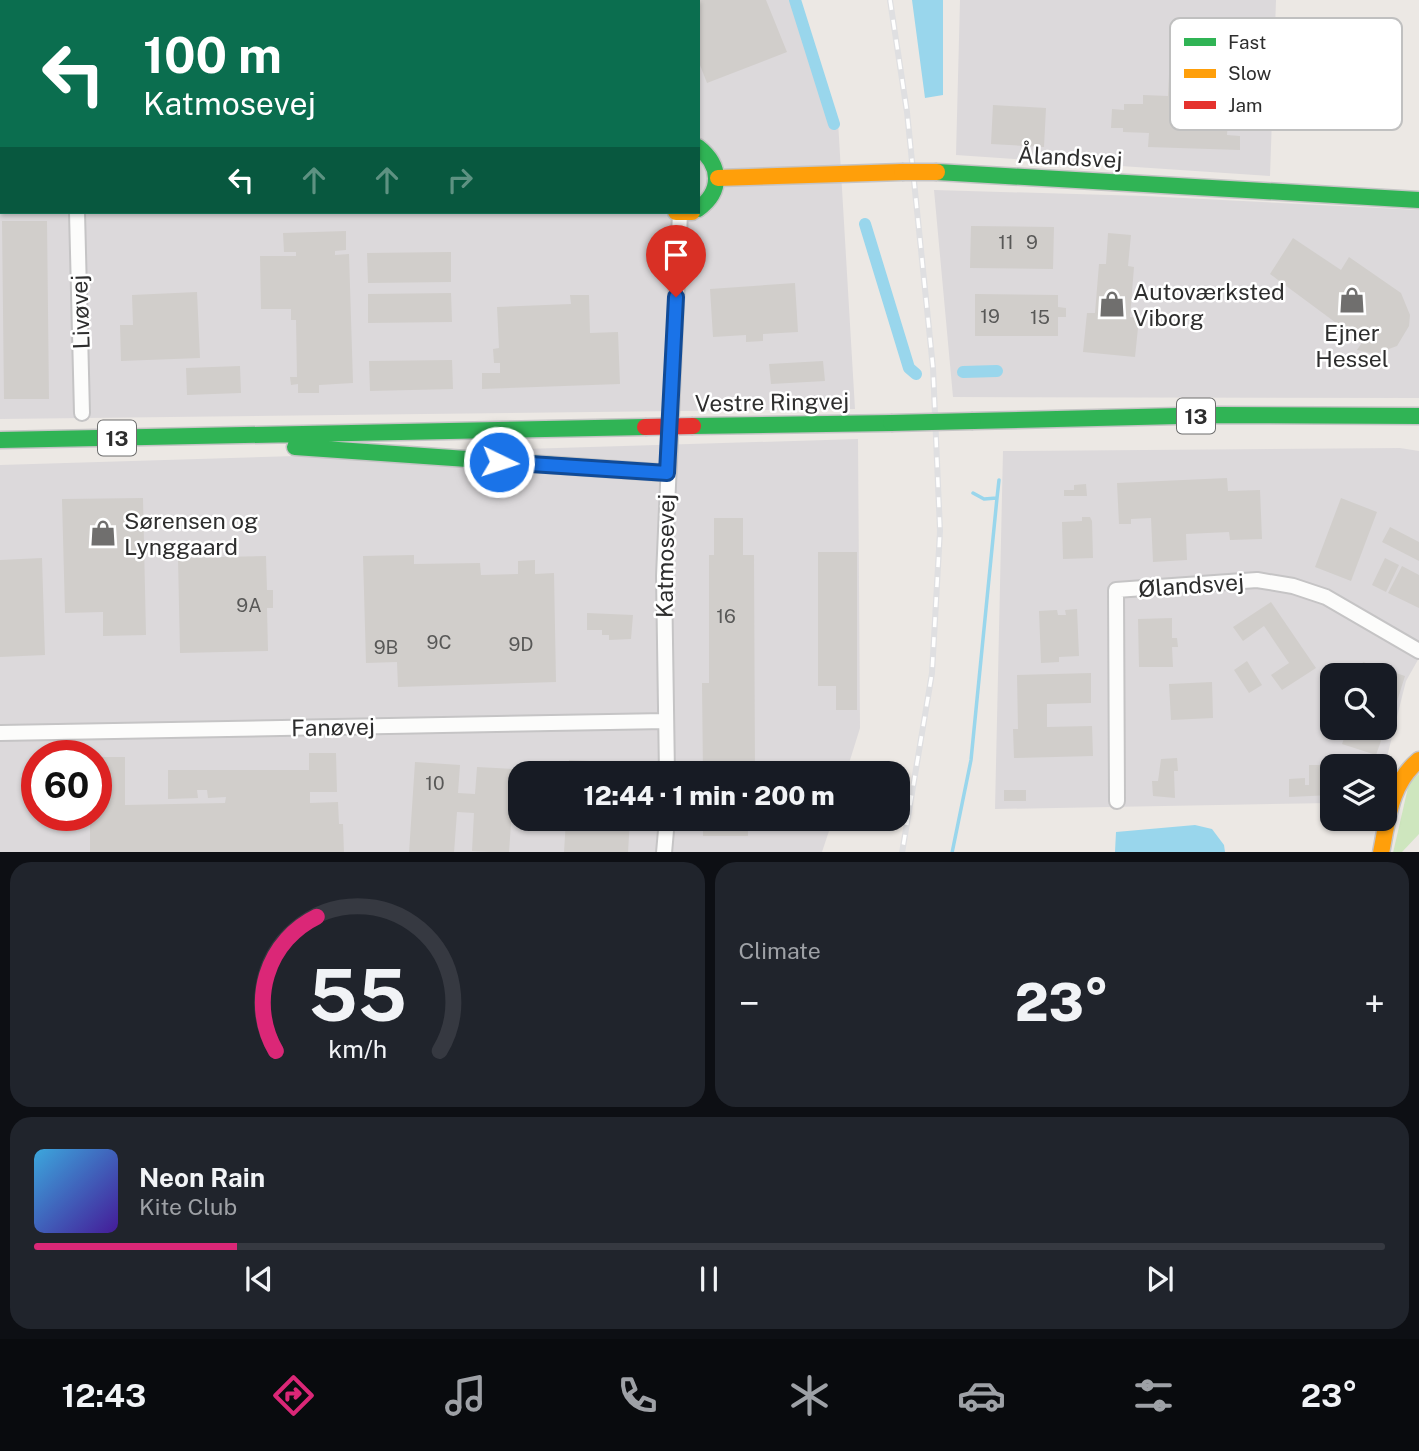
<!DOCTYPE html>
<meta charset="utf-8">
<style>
:root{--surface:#171b24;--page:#20242c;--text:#f1f3f6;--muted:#9ea1a6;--line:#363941;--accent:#db2777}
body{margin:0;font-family:"Public Sans",sans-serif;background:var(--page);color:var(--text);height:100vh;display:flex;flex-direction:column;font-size:26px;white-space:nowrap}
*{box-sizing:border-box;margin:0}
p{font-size:23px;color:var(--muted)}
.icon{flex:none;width:38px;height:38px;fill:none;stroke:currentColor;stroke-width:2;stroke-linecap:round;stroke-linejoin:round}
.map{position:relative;height:852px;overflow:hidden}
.sheet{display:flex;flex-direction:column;gap:10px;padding:10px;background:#0d0f14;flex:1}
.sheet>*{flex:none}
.hud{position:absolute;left:0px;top:0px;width:700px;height:214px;box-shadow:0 2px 5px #0004;background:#0b6e4f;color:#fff;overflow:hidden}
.buttons{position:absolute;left:1320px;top:663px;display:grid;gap:14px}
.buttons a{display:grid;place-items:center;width:77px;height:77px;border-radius:14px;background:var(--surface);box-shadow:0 2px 5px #0004;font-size:35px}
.speed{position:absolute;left:21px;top:740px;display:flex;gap:14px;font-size:35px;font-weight:700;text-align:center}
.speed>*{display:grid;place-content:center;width:91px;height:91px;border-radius:50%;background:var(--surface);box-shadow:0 2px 5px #0004;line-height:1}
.speed .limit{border:10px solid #d22;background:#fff;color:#111}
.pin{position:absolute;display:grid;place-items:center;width:60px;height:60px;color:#fff;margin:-72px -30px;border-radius:50% 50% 50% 0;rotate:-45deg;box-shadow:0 0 7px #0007}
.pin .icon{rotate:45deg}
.me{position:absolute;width:77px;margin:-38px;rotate:94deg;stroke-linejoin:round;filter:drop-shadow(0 0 5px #0008)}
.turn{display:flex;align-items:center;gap:24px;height:147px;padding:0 28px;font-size:32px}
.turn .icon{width:91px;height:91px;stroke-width:2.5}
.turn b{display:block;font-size:49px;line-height:60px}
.lanes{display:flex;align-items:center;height:66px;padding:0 28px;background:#0003;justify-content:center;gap:35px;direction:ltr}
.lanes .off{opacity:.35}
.big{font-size:52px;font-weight:800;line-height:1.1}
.sheet .tile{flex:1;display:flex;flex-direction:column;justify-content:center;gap:10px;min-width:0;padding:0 24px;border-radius:21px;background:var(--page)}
.sheet .dial{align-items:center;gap:0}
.dial svg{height:182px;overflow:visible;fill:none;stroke:var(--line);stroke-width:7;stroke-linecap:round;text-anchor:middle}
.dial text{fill:var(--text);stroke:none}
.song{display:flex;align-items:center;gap:21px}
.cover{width:84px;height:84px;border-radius:10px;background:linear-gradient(135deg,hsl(200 70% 55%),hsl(260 70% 35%))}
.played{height:7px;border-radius:4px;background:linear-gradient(90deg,var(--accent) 15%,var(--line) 15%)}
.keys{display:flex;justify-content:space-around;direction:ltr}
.heat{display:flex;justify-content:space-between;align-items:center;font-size:38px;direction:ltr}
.sheet .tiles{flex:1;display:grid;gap:10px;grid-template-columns:1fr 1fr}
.tile:last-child{grid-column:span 2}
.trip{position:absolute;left:508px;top:761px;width:402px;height:70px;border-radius:21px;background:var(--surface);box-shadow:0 2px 5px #0004;font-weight:800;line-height:70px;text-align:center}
.tabs{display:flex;height:112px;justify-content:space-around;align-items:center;background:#090b0e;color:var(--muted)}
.tabs .icon{width:49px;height:49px}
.tabs .current{color:var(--accent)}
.tabs b{font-size:32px;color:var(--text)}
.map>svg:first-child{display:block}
.industrial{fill:#dcd9db;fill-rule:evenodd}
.green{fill:#cee6be}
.water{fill:#99d6ec}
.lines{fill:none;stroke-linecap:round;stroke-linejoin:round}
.stream{stroke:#99d6ec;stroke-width:3.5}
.canal{stroke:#99d6ec;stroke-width:12}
.building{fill:#d1cecb}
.street-casing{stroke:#c5c4c5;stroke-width:18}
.fast-casing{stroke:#c5c4c5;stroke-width:19}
.slow-casing{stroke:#c5c4c5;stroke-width:19}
.street{stroke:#fcfcfb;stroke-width:14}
.fast{stroke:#30b455;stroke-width:16}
.slow{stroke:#ff9f0a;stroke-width:16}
.rail-casing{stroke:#dfdfe1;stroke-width:6}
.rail{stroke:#fff;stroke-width:3.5;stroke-dasharray:10;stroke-linecap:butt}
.fast-bridge-casing{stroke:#c5c4c5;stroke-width:19;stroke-linecap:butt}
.slow-bridge-casing{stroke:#c5c4c5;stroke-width:19;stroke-linecap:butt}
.jam-bridge-casing{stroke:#c5c4c5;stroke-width:19;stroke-linecap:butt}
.fast-bridge{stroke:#30b455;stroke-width:16}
.slow-bridge{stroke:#ff9f0a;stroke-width:16}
.jam-bridge{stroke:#e5322d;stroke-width:16}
.route-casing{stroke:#114b97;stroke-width:18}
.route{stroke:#1a73e8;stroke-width:12}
.labels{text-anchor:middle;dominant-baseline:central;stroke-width:5;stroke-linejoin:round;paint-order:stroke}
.number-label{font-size:19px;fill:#585857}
.shield{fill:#fff;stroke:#6d6d6d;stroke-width:2}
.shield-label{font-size:21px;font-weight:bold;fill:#2e2e2e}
.street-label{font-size:23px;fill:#2e2e2e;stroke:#fff}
.poi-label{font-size:23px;fill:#2e2e2e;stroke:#fff;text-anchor:start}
.key{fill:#fff;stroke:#c0c0c0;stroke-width:2}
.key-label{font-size:19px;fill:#2e2e2e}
</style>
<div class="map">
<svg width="1419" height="853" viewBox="0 0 1419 853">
<rect width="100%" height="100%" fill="#ece8e4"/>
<path class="industrial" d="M0,0H799L838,121L855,409L0,419ZM2,2H698V212H2Z
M960,0H1276L1270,176L956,155Z
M934,190L1144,196L1419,210V398L953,397Z
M858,439L860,728L846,773L520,774V819H833L822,852H0V465ZM37,756H96V816H37Z
M1400,448L1419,451V658L1406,681L1384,769L1332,766V803L995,809L1003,451ZM1332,676H1384V728H1332Z"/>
<path class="green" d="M1419,774V834L1402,852L1393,853L1409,783Z"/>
<path class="water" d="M912,0H943V95L925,98Z
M1195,825L1212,829L1224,845L1225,852H1115L1116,832Z"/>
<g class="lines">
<path class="stream" d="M973,493L984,499L997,498L999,480
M952,853L971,760L997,498"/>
<path class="canal" d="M795,0L834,124
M865,224L909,368L916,374
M963,372L997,371"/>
</g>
<path class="building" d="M698,0H766L787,52L707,83L698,60Z
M1169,75L1231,78L1230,100L1195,99V107L1229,108L1227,135L1240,136V150L1148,147L1149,133L1123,132V128H1111L1112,109L1124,110V104H1143V95L1168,96Z
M993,105L1046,108L1044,147L991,144Z
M2,221H47L49,399H4Z
M971,226L1054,227L1053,269L970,268Z
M346,231V250L335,251V255L349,254L353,383L319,385V393H298V384L291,385L290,377H297L296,320H291V309H261L260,256H296V252H284L283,233Z
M1108,233L1131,235L1128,266L1134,267L1130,317L1139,318L1135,357L1083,352L1087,313H1095L1099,264H1106Z
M1293,238L1341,270L1349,257L1401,293L1410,315L1409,326L1397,346L1375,354L1357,350L1365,338L1352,329L1347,331L1270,274Z
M451,252V282L368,283L367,253Z
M795,283L798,332L763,334V341L746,342V335L713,337L710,289Z
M197,292L200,358L121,361L120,325H133L132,295Z
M451,293L452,322L368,323V294Z
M975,294L1058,295V307L1066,308V317H1058V336H975Z
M570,295H589L590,333L618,332L620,384L482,389V373H500V363H494L493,349L499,348L497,307L571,304Z
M452,360L453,389L370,391L369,361Z
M823,361L825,381L771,384L769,364Z
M240,366L241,393L187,395L186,368Z
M1227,478L1228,491L1260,490L1262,539L1230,540L1229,532L1186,534L1187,560L1153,562L1151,518L1131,519V524H1119L1117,483Z
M1086,484L1087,496H1064V490H1074V485Z
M143,498L146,635L103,636V612L65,613L62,499Z
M1341,498L1377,512L1351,581L1315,567Z
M1082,517H1090L1092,521L1093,558L1063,559L1062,522L1082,521Z
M714,518H743V555H754L755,774H703L702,683H709V555H714Z
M1390,527L1419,542V561L1382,542Z
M818,552H857V710H836V686H818Z
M414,555V564L480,563L481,575L518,574V561L535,560V574L554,573L556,682L398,687L397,662L366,663L363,556Z
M266,556L267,590H273V608H267L268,651L180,653L178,558Z
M42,558L45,655L0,657V560Z
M1385,558L1399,565L1386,592L1372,585Z
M1402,566L1419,575V608L1388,593Z
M1271,602L1316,668L1282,690L1271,675L1289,663L1264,626L1243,641L1233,627Z
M1077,609L1079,656L1059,657V662L1041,663L1039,611L1057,610L1058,615H1066L1065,610Z
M587,613L633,615L631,639L609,640V635H602V630H587Z
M1172,618V638H1177L1178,647H1172L1173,667H1139L1138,619Z
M1247,661L1262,685L1249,693L1234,670Z
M1363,662L1405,676L1386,736L1383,735L1376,755L1342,744L1348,728H1384V676H1358Z
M1091,673V703L1047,704V727L1092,726L1093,756L1014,758L1013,729H1018L1017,675Z
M1212,682L1213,718L1171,720L1169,684Z
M309,753H336L337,792H310V803L338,802L339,824H343L344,853H90V816H96V757H125V805L225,803L226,797L208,798L207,790H197L198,798L168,799V770H309Z
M1177,758L1178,771H1174L1175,798L1153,796L1152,781H1158L1161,759Z
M569,760L633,763L632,774H568Z
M415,762L460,765L458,793L475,794L477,767L514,769L512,800H520V808H512L509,853L472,851L474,813L457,812L454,853H409Z
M1309,765H1326V775H1332V795L1289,797V779L1305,778V785H1309Z
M1004,790H1026V801H1004Z
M566,819H630L628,853H564Z
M703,819H748V836H703Z"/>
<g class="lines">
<g class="street-casing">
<path id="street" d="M626,0L627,2
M0,195H2
M77,212L82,413
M0,733L666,721
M667,774L664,576L680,213
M1117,801L1116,590L1257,580L1293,586L1326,597L1419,651
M664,853L667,819"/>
</g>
<g class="fast-casing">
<path id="fast" d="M698,147C721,165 723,191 698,209
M937,172L1419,200
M973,421L1219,415L1419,416
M693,426L891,423
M0,440L645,427
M295,447L667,473"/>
</g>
<g class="slow-casing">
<path id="slow" d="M718,178L902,172
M676,212H692
M1381,853C1388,818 1390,784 1419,760"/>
</g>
<use href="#street" class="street"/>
<use href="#fast" class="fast"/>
<use href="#slow" class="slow"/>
<g class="rail-casing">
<path id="rail" d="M890,0L907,112L933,368L940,531L932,673L902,853"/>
</g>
<use href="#rail" class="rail"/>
<g class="fast-bridge-casing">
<path id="fast-bridge" d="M891,423L973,421"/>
</g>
<g class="slow-bridge-casing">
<path id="slow-bridge" d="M902,172H937"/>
</g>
<g class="jam-bridge-casing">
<path id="jam-bridge" d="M645,427L693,426"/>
</g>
<use href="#fast-bridge" class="fast-bridge"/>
<use href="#slow-bridge" class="slow-bridge"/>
<use href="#jam-bridge" class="jam-bridge"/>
</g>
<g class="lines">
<g class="route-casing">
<path id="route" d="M499,462L667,473L676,297"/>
</g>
<use href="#route" class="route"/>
</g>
<defs>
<g id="shop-bare" transform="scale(2.1)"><path d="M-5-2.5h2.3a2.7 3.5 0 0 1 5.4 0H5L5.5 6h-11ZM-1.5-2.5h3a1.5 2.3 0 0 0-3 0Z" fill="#706f6e" stroke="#fff" stroke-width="2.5" paint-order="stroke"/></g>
</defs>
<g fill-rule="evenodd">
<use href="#shop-bare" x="1352" y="300"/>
<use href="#shop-bare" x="1112" y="304"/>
<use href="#shop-bare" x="103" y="533"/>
</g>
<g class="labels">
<g class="number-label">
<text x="1006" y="242">11</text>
<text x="1032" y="242">9</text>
<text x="990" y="316">19</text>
<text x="1040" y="317">15</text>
<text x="249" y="605">9A</text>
<text x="726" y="616">16</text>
<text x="439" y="642">9C</text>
<text x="521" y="644">9D</text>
<text x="386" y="647">9B</text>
<text x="435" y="783">10</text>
</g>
<g class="shield">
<rect x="1177" y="398.5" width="38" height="35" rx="5"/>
<rect x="98" y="420.5" width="38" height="35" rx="5"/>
</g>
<g class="shield-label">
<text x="1196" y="416">13</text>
<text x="117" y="438">13</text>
</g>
<g class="street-label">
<text transform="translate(1070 157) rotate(3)">Ålandsvej</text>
<text transform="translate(80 312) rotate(-92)">Livøvej</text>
<text transform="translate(772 402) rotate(-1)">Vestre Ringvej</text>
<text transform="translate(665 556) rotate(-89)">Katmosevej</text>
<text transform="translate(1191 585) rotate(-4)">Ølandsvej</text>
<text transform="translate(333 727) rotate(-1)">Fanøvej</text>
</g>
<g class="poi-label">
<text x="1133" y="291">Autoværksted<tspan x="1133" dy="26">Viborg</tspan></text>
<text x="1352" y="332" text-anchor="middle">Ejner<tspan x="1352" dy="26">Hessel</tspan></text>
<text x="124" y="520">Sørensen og<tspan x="124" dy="26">Lynggaard</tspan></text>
</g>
</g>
<rect x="1170" y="18" width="232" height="112" rx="10" class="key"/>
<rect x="1184" y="38" width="32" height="8" fill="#30b455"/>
<rect x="1184" y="69" width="32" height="9" fill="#ff9f0a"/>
<rect x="1184" y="101" width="32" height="8" fill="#e5322d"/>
<g class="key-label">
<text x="1228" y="49">Fast</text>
<text x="1228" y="80">Slow</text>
<text x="1228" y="112">Jam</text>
</g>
</svg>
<div class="buttons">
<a><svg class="icon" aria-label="search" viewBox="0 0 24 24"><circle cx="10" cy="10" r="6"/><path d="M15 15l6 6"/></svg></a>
<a><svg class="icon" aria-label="layers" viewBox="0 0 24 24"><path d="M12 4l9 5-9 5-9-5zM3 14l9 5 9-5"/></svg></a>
</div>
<div class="speed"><div class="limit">60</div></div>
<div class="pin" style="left:676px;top:297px;background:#d93025"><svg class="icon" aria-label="arrive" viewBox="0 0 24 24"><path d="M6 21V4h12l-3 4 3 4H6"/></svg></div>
<svg class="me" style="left:499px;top:462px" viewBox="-20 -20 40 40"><circle r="17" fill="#1a73e8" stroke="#fff" stroke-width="3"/><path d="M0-11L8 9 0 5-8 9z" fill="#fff"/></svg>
<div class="trip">12:44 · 1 min · 200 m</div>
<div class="hud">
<div class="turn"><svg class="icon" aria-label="left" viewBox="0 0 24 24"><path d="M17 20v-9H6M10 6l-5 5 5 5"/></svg><div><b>100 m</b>Katmosevej</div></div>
<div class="lanes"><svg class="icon" aria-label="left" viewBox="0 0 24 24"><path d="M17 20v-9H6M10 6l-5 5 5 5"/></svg><svg class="icon off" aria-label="ahead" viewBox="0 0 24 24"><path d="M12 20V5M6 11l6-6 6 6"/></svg><svg class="icon off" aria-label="ahead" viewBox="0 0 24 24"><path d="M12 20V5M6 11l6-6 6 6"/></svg><svg class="icon off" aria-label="right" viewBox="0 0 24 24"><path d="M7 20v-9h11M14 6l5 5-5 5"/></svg></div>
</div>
</div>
<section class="sheet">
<div class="tiles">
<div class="tile dial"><svg viewBox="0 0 100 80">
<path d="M14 69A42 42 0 1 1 86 69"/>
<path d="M14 69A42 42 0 0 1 32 10" stroke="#db2777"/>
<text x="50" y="56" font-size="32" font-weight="700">55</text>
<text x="50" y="72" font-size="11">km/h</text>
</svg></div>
<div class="tile"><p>Climate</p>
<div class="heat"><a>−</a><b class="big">23°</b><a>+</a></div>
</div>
<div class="tile">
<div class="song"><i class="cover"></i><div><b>Neon Rain</b><p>Kite Club</p></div></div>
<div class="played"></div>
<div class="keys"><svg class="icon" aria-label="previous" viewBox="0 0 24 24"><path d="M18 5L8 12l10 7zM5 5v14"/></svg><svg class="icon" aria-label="pause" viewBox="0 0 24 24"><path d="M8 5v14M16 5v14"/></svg><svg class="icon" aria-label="next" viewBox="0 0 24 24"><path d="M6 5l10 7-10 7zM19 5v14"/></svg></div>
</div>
</div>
</section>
<nav class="tabs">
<b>12:43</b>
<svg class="icon current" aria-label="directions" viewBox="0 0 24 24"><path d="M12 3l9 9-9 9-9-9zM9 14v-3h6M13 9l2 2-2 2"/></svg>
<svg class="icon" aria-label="music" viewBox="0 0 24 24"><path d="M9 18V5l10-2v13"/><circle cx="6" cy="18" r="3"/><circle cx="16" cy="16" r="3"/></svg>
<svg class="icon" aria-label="phone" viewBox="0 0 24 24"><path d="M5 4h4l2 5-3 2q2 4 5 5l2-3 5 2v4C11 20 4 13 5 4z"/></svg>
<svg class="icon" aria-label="climate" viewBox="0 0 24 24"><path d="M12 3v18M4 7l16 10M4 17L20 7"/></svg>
<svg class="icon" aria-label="car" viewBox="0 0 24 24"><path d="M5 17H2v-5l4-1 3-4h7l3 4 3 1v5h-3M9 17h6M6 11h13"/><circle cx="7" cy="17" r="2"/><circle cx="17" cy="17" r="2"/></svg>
<svg class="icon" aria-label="filters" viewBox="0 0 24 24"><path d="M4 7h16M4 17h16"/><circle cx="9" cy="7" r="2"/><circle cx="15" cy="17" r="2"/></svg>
<b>23°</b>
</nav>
